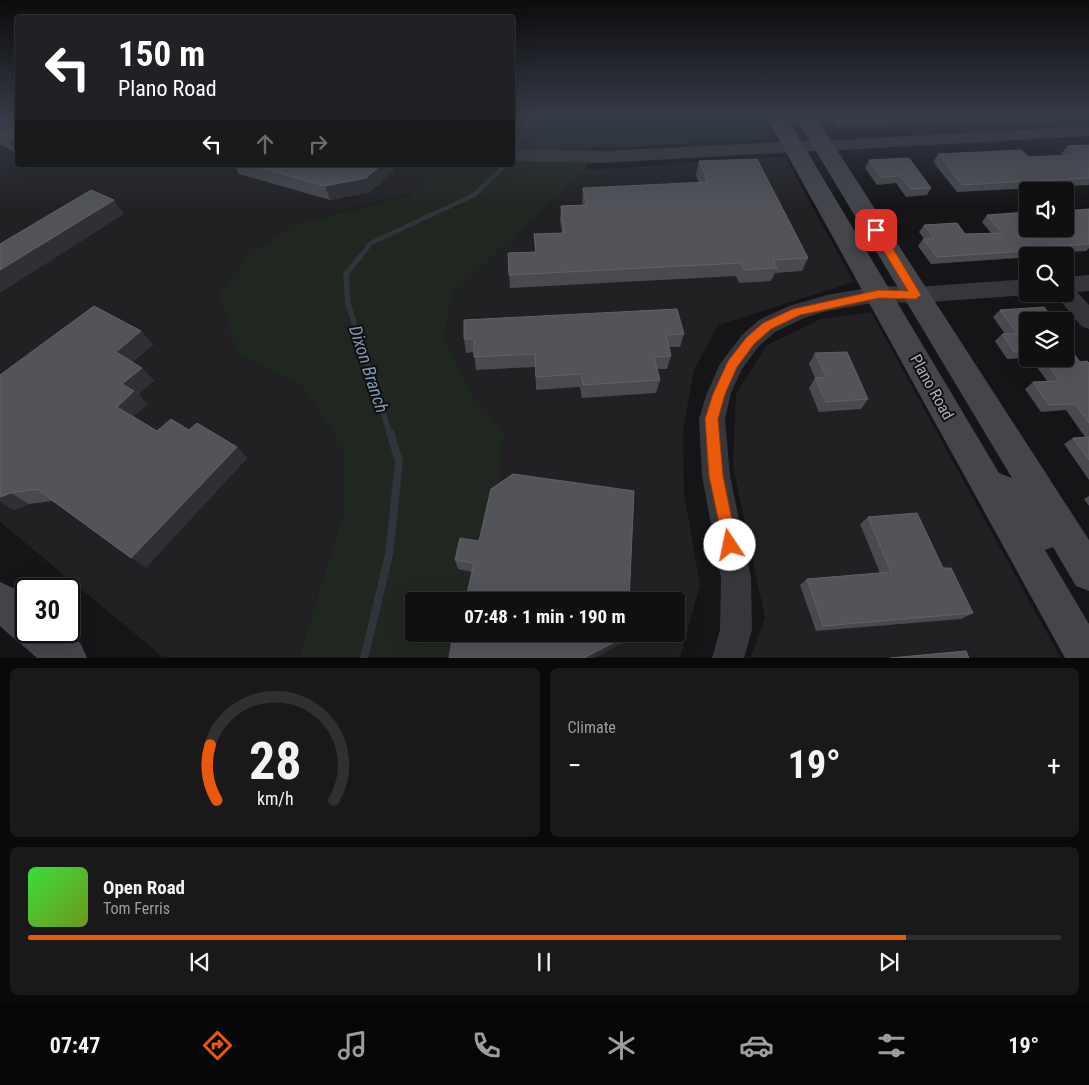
<!DOCTYPE html>
<meta charset="utf-8">
<style>
:root{--surface:#101011;--page:#19191a;--text:#f1f3f6;--muted:#9c9d9f;--line:#303031;--accent:#ea580c}
body{margin:0;font-family:"Roboto Condensed",sans-serif;background:var(--page);color:var(--text);height:100vh;display:flex;flex-direction:column;font-size:19px;white-space:nowrap}
*{box-sizing:border-box;margin:0}
p{font-size:16px;color:var(--muted)}
.icon{flex:none;width:28px;height:28px;fill:none;stroke:currentColor;stroke-width:2;stroke-linecap:round;stroke-linejoin:round}
.map{position:relative;height:658px;overflow:hidden}
.sheet{display:flex;flex-direction:column;gap:10px;padding:10px;background:#090909;flex:1}
.sheet>*{flex:none}
.banner{position:absolute;left:15px;top:15px;width:500px;height:152px;border-radius:5px;box-shadow:0 5px 20px #0002,0 0 0 1px var(--line);background:#202124;color:#fff;overflow:hidden}
.buttons{position:absolute;left:1019px;top:182px;display:grid;gap:10px}
.buttons a{display:grid;place-items:center;width:55px;height:55px;border-radius:5px;background:var(--surface);box-shadow:0 5px 20px #0002,0 0 0 1px var(--line);font-size:25px}
.speed{position:absolute;left:15px;top:578px;display:flex;gap:10px;font-size:25px;font-weight:700;text-align:center}
.speed>*{display:grid;place-content:center;width:65px;height:65px;border-radius:50%;background:var(--surface);box-shadow:0 5px 20px #0002,0 0 0 1px var(--line);line-height:1}
.speed .limit{border:2px solid #111;border-radius:8px;background:#fff;color:#111}
.pin{position:absolute;display:grid;place-items:center;width:42px;height:42px;color:#fff;margin:-21px;border-radius:10px;box-shadow:0 2px 8px #0006}
.me{position:absolute;width:55px;margin:-28px;rotate:349deg;stroke-linejoin:round;filter:drop-shadow(0 0 4px #0008)}
.turn{display:flex;align-items:center;gap:18px;height:105px;padding:0 20px;font-size:22px}
.turn .icon{width:65px;height:65px;stroke-width:2.5}
.turn b{display:block;font-size:35px;line-height:42px}
.lanes{display:flex;align-items:center;height:48px;padding:0 20px;background:#0003;justify-content:center;gap:25px;direction:ltr}
.lanes .off{opacity:.35}
.big{font-size:38px;font-weight:700;line-height:1.1}
.sheet .card{flex:1;display:flex;flex-direction:column;justify-content:center;gap:8px;min-width:0;padding:0 18px;border-radius:8px;background:var(--page)}
.sheet .dial{align-items:center;gap:0}
.dial svg{height:130px;overflow:visible;fill:none;stroke:var(--line);stroke-width:7;stroke-linecap:round;text-anchor:middle}
.dial text{fill:var(--text);stroke:none}
.song{display:flex;align-items:center;gap:15px}
.cover{width:60px;height:60px;border-radius:8px;background:linear-gradient(135deg,hsl(120 70% 55%),hsl(80 70% 35%))}
.played{height:5px;border-radius:2px;background:linear-gradient(90deg,var(--accent) 85%,var(--line) 85%)}
.keys{display:flex;justify-content:space-around;direction:ltr}
.heat{display:flex;justify-content:space-between;align-items:center;font-size:28px;direction:ltr}
.sheet .tiles{flex:1;display:grid;gap:10px;grid-template-columns:1fr 1fr}
.card:last-child{grid-column:span 2}
.trip{position:absolute;left:405px;top:592px;width:280px;height:50px;border-radius:5px;background:var(--surface);box-shadow:0 5px 20px #0002,0 0 0 1px var(--line);font-weight:700;line-height:50px;text-align:center}
.tabs{display:flex;height:80px;justify-content:space-around;align-items:center;background:#060607;color:var(--muted)}
.tabs .icon{width:35px;height:35px}
.tabs .on{color:var(--accent)}
.tabs b{font-size:22px;color:var(--text)}
.map>svg:first-child{display:block}
.built{fill:#212124}
.green{fill:#202721}
.lines{fill:none;stroke-linecap:round;stroke-linejoin:round}
.stream-far2{stroke:#2e353c;stroke-width:4.5}
.stream-far1{stroke:#2e353c;stroke-width:5.5}
.stream{stroke:#2e353c;stroke-width:8}
.minor{fill:#36373c;fill-rule:evenodd}
.tertiary{fill:#36373c;fill-rule:evenodd}
.secondary{fill:#44464c;fill-rule:evenodd}
.wall{fill:#49494f}
.shaded-wall{fill:#303034}
.building{fill:#53545a;stroke:#616269}
.route{fill:#ea580c;stroke:#983908}
.labels{text-anchor:middle;dominant-baseline:central;stroke-width:4;stroke-linejoin:round;paint-order:stroke}
.street-label{font-size:16px;fill:#a8acb7;stroke:#101012}
.water-label{font-size:18px;font-style:italic;fill:#8097b0;stroke:#101012}
</style>
<div class="map">
<svg width="1089" height="658" viewBox="0 0 1089 658">
<rect width="100%" height="100%" fill="#151517"/>
<path class="built" d="M0,116H17L18,165H445L411,194L294,224L237,355L301,386L344,448L343,512L299,657H163L0,522Z
M785,157L854,282L718,325L694,370L683,430L684,493L700,585L680,657H449L456,634H676V601H465L504,429L476,400L444,339L453,294L586,170Z
M871,312L1060,657H751L765,618L733,467L736,394L767,345L821,319Z"/>
<path class="green" d="M513,116H761L773,138L618,148L592,147L586,170L453,294L444,339L476,400L504,429L498,488L465,601H414V634H456L449,657H299L343,512L344,448L301,386L237,355L220,294L246,258L294,224L410,195L444,165H512Z"/>
<g class="lines">
<path class="stream-far2" d="M512,153L530,122L531,116
M360,257L371,243L474,195L506,165"/>
<path class="stream-far1" d="M361,255L346,274L348,304L390,434"/>
<path class="stream" d="M364,658L389,555L399,461L390,432"/>
<path class="minor" d="M1089,126V136L824,151L818,150L816,146L818,142L824,141Z
M1089,275V291L1077,292L1089,305V329L1081,326L1055,294H1065V277Z
M1028,279V294H1031L1028,295L916,303L879,302L827,311L804,318L775,332L758,347L742,369L731,393L725,419L730,476L751,578L752,630L744,658H712L720,630L721,578L702,476L699,419L707,393L720,364L742,335L759,320L789,306L827,295L879,286L916,287Z"/>
<path class="tertiary" d="M824,140L831,142L834,146L831,150L602,163L512,161V149L602,151Z"/>
<path class="secondary" d="M766,116H786L999,473L1012,478L795,116H815L1089,540V591L1076,586L1053,547L1045,550L1089,624V658H1065Z
M0,582L13,588L26,598V631H66L81,644L87,658H37L22,645L20,640L12,637L0,626Z"/>
</g>
<path class="wall" d="M0,116H18V154L0,144Z
M830,116H1004L955,119H911L909,123L836,125Z
M1089,145V185L957,192L933,162L938,154L1029,157L1063,155L1061,154L1067,146Z
M869,160L931,188L927,195L906,197L896,183L877,185L865,168Z
M699,161L808,258L802,271L775,273L771,281L739,283L736,276L510,288L508,253L535,252L534,234L562,233L560,220L561,206L583,205L582,201L583,188L699,183L696,175Z
M235,165H392L393,171L370,192L330,200L239,174Z
M1089,209V248L1086,251L1022,255L1019,258L931,264L918,246L923,239H924L919,232L924,225L965,234L991,233L982,222L987,215Z
M1000,310L1028,321V358L1007,359L995,341L1002,334H1005L993,317Z
M141,331L153,345L132,362L142,368L154,381L138,394L147,404L133,416L157,431L189,430L237,447L247,458L146,567L52,501L29,504L14,510L0,501Z
M684,334L680,347H669L671,356L667,369H657L660,380L656,393L582,398L580,387L536,390L535,367L476,370L474,352L466,353L464,339Z
M815,353L868,399L861,409L819,412L809,388L815,378L809,364Z
M1031,359H1065L1089,363V480L1064,444L1073,438L1085,437L1066,410L1041,412L1025,389L1033,382L1047,381Z
M1089,496V506L1084,499Z
M868,517L943,568L973,613L961,619L816,631L800,585L807,579L880,573L860,524Z
M460,538L629,601L466,598L472,572L458,569L455,560Z"/>
<path class="shaded-wall" d="M18,136V153L8,141Z
M381,165H392L393,171L370,192L330,200L325,186Z
M114,200L124,214L0,293V270Z
M141,331L153,345L128,365L116,352Z
M142,368L154,381L138,394L147,404L130,419L117,407L122,384Z
M237,447L247,458L146,567L131,558Z
M11,493L29,504L14,510L0,501V497Z
M628,635L625,642L594,658H584Z"/>
<path class="building" d="M0,116H18V136L8,141L0,137Z
M838,116H877L839,118Z
M1089,145V178L962,185L938,154L1021,150L1029,157L1077,155L1067,146Z
M909,158L931,188L911,189L900,176L881,177L869,160Z
M757,159L808,258L773,260L777,268L744,270L741,263L509,275L508,253L536,252L534,234L564,233L561,206L587,205L583,188L708,182L699,161Z
M251,165H381L366,178L325,186Z
M91,190L114,200L0,270V244Z
M1089,209V244L1023,248L1026,251L937,257L923,239L934,238L924,225L957,223L965,234L1002,233L987,215L1028,212V229H1065V211Z
M94,306L141,331L116,352L142,368L122,384L134,391L117,407L157,431L171,419L189,430L197,423L237,447L131,558L37,489L11,493L0,497V375Z
M1044,307L1055,321H1028V351L1014,352L1002,334L1017,333L1000,310Z
M677,309L684,334L666,335L671,356L654,357L660,380L583,385L581,374L536,377L535,354L474,357V339H464V320Z
M1065,342L1080,362L1087,361L1089,363V423L1075,404L1049,405L1033,382L1059,381L1044,359H1065Z
M847,352L868,399L826,402L815,378L826,377L815,353Z
M1089,437V460L1073,438Z
M513,474L634,491L629,601H460V597L466,598L474,563L455,560L460,538L479,541L491,489Z
M917,513L943,568H951L973,613L823,626L807,579L891,572L868,517Z
M453,634H628V635L584,658H449Z
M966,651L969,658H890Z"/>
<linearGradient id="sky" x2="0" y2="1"><stop stop-color="#0c0c0d"/><stop offset="0.56" stop-color="#353b47"/><stop offset="1" stop-color="#353b47" stop-opacity="0"/></linearGradient>
<rect width="1089" height="208" fill="url(#sky)"/>
<path class="route" d="M876,226L880,227L921,295L916,299L879,298L800,315L771,329L754,344L737,367L725,394L718,419L723,476L737,545L735,551L730,553L725,551L709,476L705,419L713,394L728,361L746,338L763,323L793,309L879,290L908,291L871,230Z"/>
<g class="labels">
<g class="street-label">
<text transform="translate(932 387) rotate(61)">Plano Road</text>
</g>
<g class="water-label">
<text transform="translate(369 369) rotate(72)">Dixon Branch</text>
</g>
</g>
</svg>
<div class="buttons">
<a><svg class="icon" aria-label="sound" viewBox="0 0 24 24"><path d="M4 9h4l5-4v14l-5-4H4zM17 9q2 3 0 6"/></svg></a>
<a><svg class="icon" aria-label="search" viewBox="0 0 24 24"><circle cx="10" cy="10" r="6"/><path d="M15 15l6 6"/></svg></a>
<a><svg class="icon" aria-label="layers" viewBox="0 0 24 24"><path d="M12 4l9 5-9 5-9-5zM3 14l9 5 9-5"/></svg></a>
</div>
<div class="speed"><div class="limit">30</div></div>
<div class="pin" style="left:876px;top:230px;background:#d93025"><svg class="icon" aria-label="arrive" viewBox="0 0 24 24"><path d="M6 21V4h12l-3 4 3 4H6"/></svg></div>
<svg class="me" style="left:730px;top:545px" viewBox="-20 -20 40 40"><circle r="19" fill="#fff"/><path d="M0-13L10 11 0 6-10 11z" fill="#ea580c"/></svg>
<div class="trip">07:48 · 1 min · 190 m</div>
<div class="banner">
<div class="turn"><svg class="icon" aria-label="left" viewBox="0 0 24 24"><path d="M17 20v-9H6M10 6l-5 5 5 5"/></svg><div><b>150 m</b>Plano Road</div></div>
<div class="lanes"><svg class="icon" aria-label="left" viewBox="0 0 24 24"><path d="M17 20v-9H6M10 6l-5 5 5 5"/></svg><svg class="icon off" aria-label="ahead" viewBox="0 0 24 24"><path d="M12 20V5M6 11l6-6 6 6"/></svg><svg class="icon off" aria-label="right" viewBox="0 0 24 24"><path d="M7 20v-9h11M14 6l5 5-5 5"/></svg></div>
</div>
</div>
<section class="sheet">
<div class="tiles">
<div class="card dial"><svg viewBox="0 0 100 80">
<path d="M14 69A42 42 0 1 1 86 69"/>
<path d="M14 69A42 42 0 0 1 10 35" stroke="#ea580c"/>
<text x="50" y="56" font-size="32" font-weight="700">28</text>
<text x="50" y="72" font-size="11">km/h</text>
</svg></div>
<div class="card"><p>Climate</p>
<div class="heat"><a>−</a><b class="big">19°</b><a>+</a></div>
</div>
<div class="card">
<div class="song"><i class="cover"></i><div><b>Open Road</b><p>Tom Ferris</p></div></div>
<div class="played"></div>
<div class="keys"><svg class="icon" aria-label="previous" viewBox="0 0 24 24"><path d="M18 5L8 12l10 7zM5 5v14"/></svg><svg class="icon" aria-label="pause" viewBox="0 0 24 24"><path d="M8 5v14M16 5v14"/></svg><svg class="icon" aria-label="next" viewBox="0 0 24 24"><path d="M6 5l10 7-10 7zM19 5v14"/></svg></div>
</div>
</div>
</section>
<nav class="tabs">
<b>07:47</b>
<svg class="icon on" aria-label="directions" viewBox="0 0 24 24"><path d="M12 3l9 9-9 9-9-9zM9 14v-3h6M13 9l2 2-2 2"/></svg>
<svg class="icon" aria-label="music" viewBox="0 0 24 24"><path d="M9 18V5l10-2v13"/><circle cx="6" cy="18" r="3"/><circle cx="16" cy="16" r="3"/></svg>
<svg class="icon" aria-label="phone" viewBox="0 0 24 24"><path d="M5 4h4l2 5-3 2q2 4 5 5l2-3 5 2v4C11 20 4 13 5 4z"/></svg>
<svg class="icon" aria-label="climate" viewBox="0 0 24 24"><path d="M12 3v18M4 7l16 10M4 17L20 7"/></svg>
<svg class="icon" aria-label="car" viewBox="0 0 24 24"><path d="M5 17H2v-5l4-1 3-4h7l3 4 3 1v5h-3M9 17h6M6 11h13"/><circle cx="7" cy="17" r="2"/><circle cx="17" cy="17" r="2"/></svg>
<svg class="icon" aria-label="filters" viewBox="0 0 24 24"><path d="M4 7h16M4 17h16"/><circle cx="9" cy="7" r="2"/><circle cx="15" cy="17" r="2"/></svg>
<b>19°</b>
</nav>
